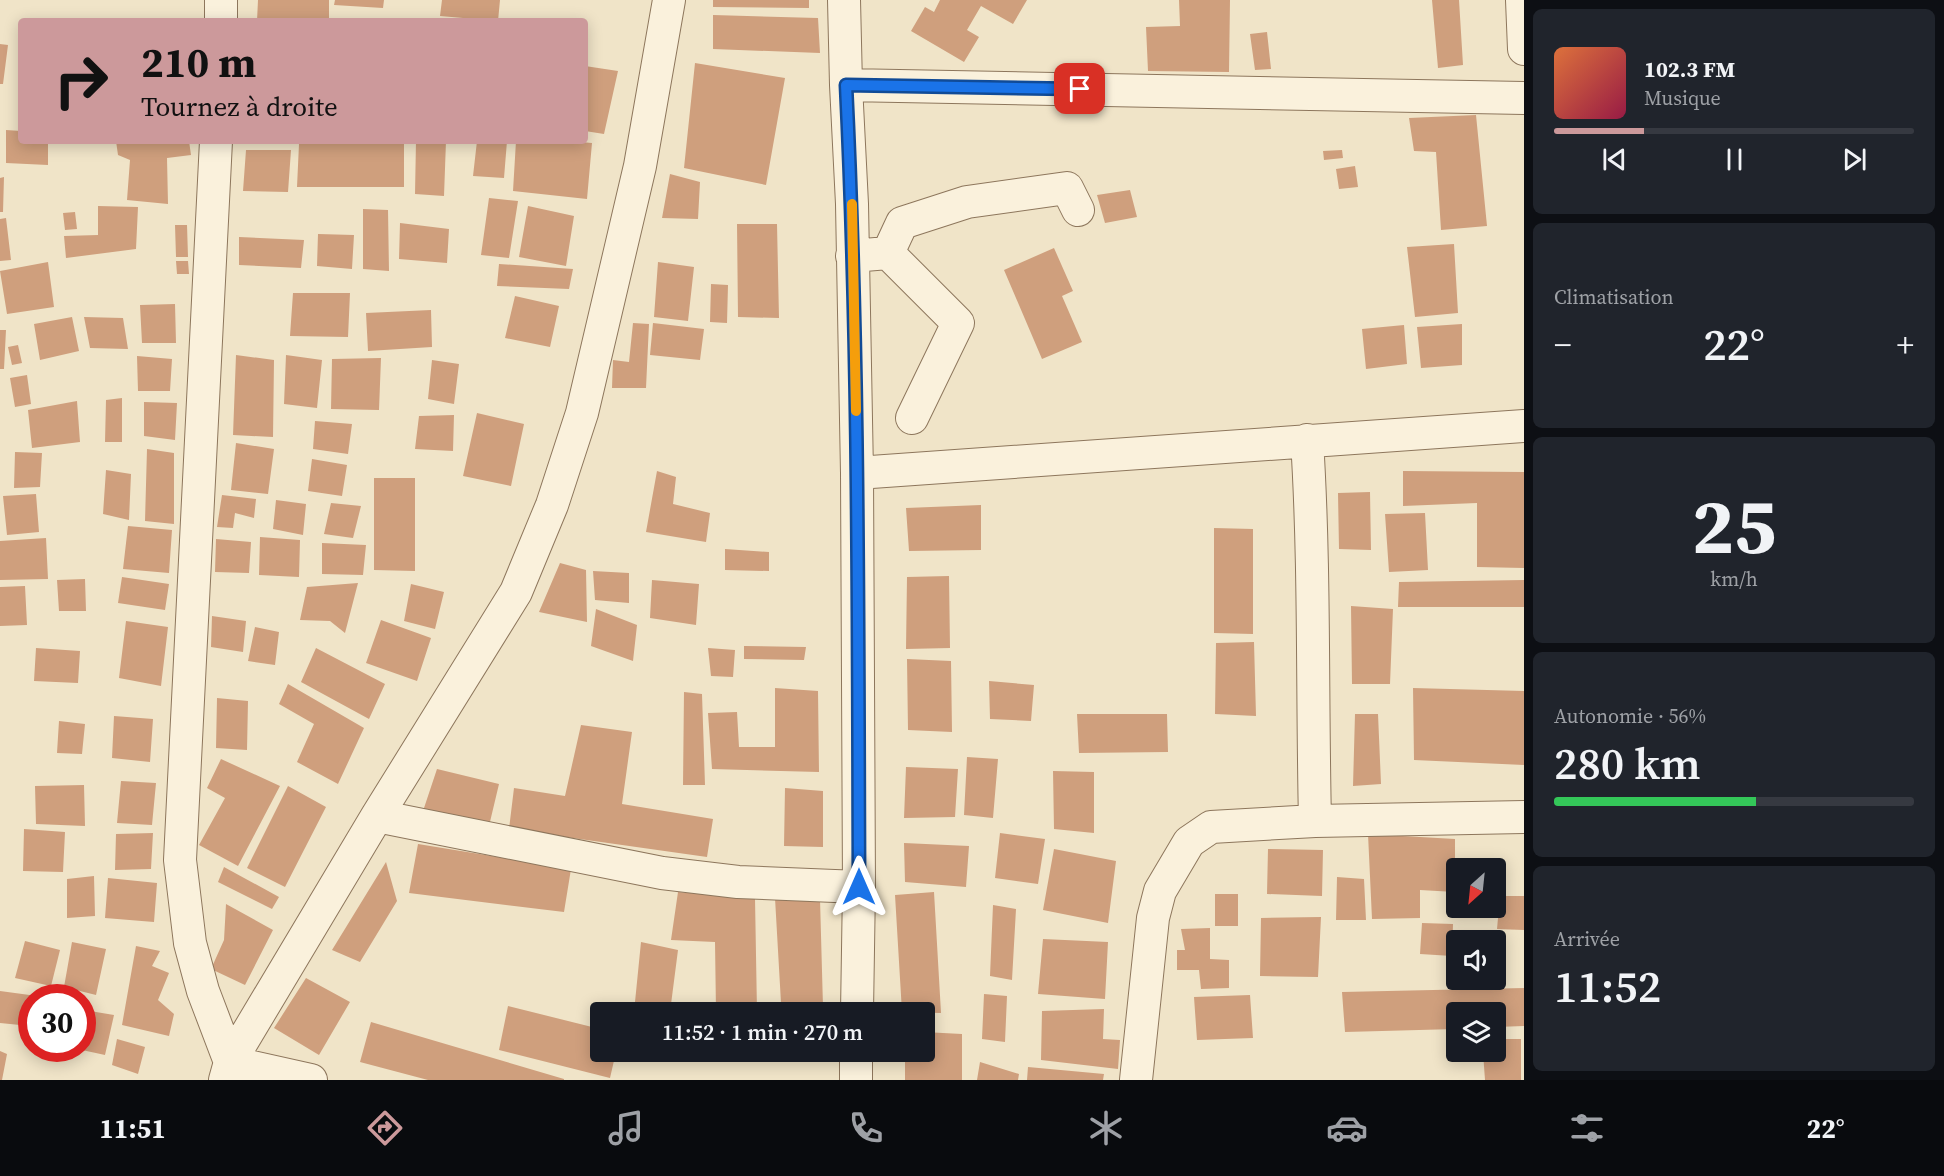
<!DOCTYPE html>
<html lang="fr">
<meta charset="utf-8">
<style>
:root{--surface:#171b24;--page:#20242c;--text:#f1f3f6;--muted:#9ea1a6;--line:#363941;--accent:#cc999b}
body{margin:0;font-family:"Source Serif 4",serif;background:var(--page);color:var(--text);height:100vh;display:flex;flex-direction:column;font-size:22px;white-space:nowrap}
*{box-sizing:border-box;margin:0}
p{font-size:20px;color:var(--muted)}
.icon{flex:none;width:33px;height:33px;fill:none;stroke:currentColor;stroke-width:2;stroke-linecap:round;stroke-linejoin:round}
.map{position:relative;flex:1;overflow:hidden}
.details{display:flex;flex-direction:column;gap:9px;padding:9px;background:#0d0f14;width:420px}
.details>*{flex:none}
.hud{position:absolute;left:18px;top:18px;width:570px;height:126px;border-radius:6px;box-shadow:0 3px 15px #0003;background:#cc999b;color:#111;overflow:hidden}
.needle{width:39px;rotate:207deg}
.fabs{position:absolute;left:1446px;top:858px;display:grid;gap:12px}
.fabs a{display:grid;place-items:center;width:60px;height:60px;border-radius:6px;background:var(--surface);box-shadow:0 3px 15px #0003;font-size:30px}
.speed{position:absolute;left:18px;top:984px;display:flex;gap:12px;font-size:30px;font-weight:700;text-align:center}
.speed>*{display:grid;place-content:center;width:78px;height:78px;border-radius:50%;background:var(--surface);box-shadow:0 3px 15px #0003;line-height:1}
.speed .limit{border:9px solid #d22;background:#fff;color:#111}
.pin{position:absolute;display:grid;place-items:center;width:51px;height:51px;color:#fff;margin:-26px;border-radius:12px;box-shadow:0 3px 9px #0006}
.me{position:absolute;width:66px;margin:-33px;rotate:0deg;stroke-linejoin:round;filter:drop-shadow(0 0 4px #0008)}
.turn{display:flex;align-items:center;gap:21px;height:126px;padding:0 24px;font-size:27px}
.turn .icon{width:78px;height:78px;stroke-width:2.5}
.turn b{display:block;font-size:42px;line-height:51px}
.big{font-size:45px;font-weight:600;line-height:1.1}
.details .card{flex:1;display:flex;flex-direction:column;justify-content:center;gap:9px;min-width:0;padding:0 21px;border-radius:9px;background:var(--page)}
.details .dial{align-items:center;gap:0}
.dial b{font-size:78px;line-height:1}
.song{display:flex;align-items:center;gap:18px}
.cover{width:72px;height:72px;border-radius:9px;background:linear-gradient(135deg,hsl(20 70% 55%),hsl(340 70% 35%))}
.played{height:6px;border-radius:3px;background:linear-gradient(90deg,var(--accent) 25%,var(--line) 25%)}
.keys{display:flex;justify-content:space-around;direction:ltr}
.heat{display:flex;justify-content:space-between;align-items:center;font-size:33px;direction:ltr}
.charge{height:9px;border-radius:4px;background:linear-gradient(90deg,#34c759 56%,var(--line) 0)}
.trip{position:absolute;left:590px;top:1002px;width:345px;height:60px;border-radius:6px;background:var(--surface);box-shadow:0 3px 15px #0003;font-weight:600;line-height:60px;text-align:center}
.dock{display:flex;height:96px;justify-content:space-around;align-items:center;background:#090b0e;color:var(--muted)}
.dock .icon{width:42px;height:42px}
.dock .current{color:var(--accent)}
.dock b{font-size:27px;color:var(--text)}
main{display:flex;flex:1;min-height:0}
.map>svg:first-child{display:block}
.building{fill:#cf9f7d}
.lines{fill:none;stroke-linecap:round;stroke-linejoin:round}
.minor-casing{stroke:#8d765c;stroke-width:34}
.minor{stroke:#faf1dc;stroke-width:32}
.route-casing{stroke:#114b97;stroke-width:15}
.route{stroke:#1a73e8;stroke-width:10}
.slow{stroke:#f59e0b;stroke-width:10}
</style>
<main>
<div class="map">
<svg width="1524" height="1080" viewBox="0 0 1524 1080">
<rect width="100%" height="100%" fill="#f0e4c8"/>
<path class="building" d="M258,0H329V18L257,21Z
M335,0H384L383,8L334,5Z
M442,0H500L498,21L440,16Z
M713,0H809V8L713,7Z
M940,0H1027L1013,24L981,6L967,30L979,37L964,62L911,31L925,7L934,12Z
M1179,0H1230L1229,72L1148,71L1146,27L1180,26Z
M1432,0H1459L1463,65L1438,68Z
M713,15L818,18L820,53L713,49Z
M1267,32L1271,69L1255,70L1250,34Z
M0,44L8,45L3,84H0Z
M695,63L785,78L766,185L684,168Z
M585,66L618,71L604,134L585,131Z
M1476,115L1487,226L1441,230L1436,152L1414,151L1409,118Z
M6,130L21,131V141H48V165L6,163Z
M116,141H189L191,155L167,158L168,204L127,200L130,160L118,155Z
M416,141H446L444,196L415,194Z
M477,141H507L504,178L473,176Z
M516,141H569L592,143L587,199L513,191Z
M404,143V187H297L299,144Z
M246,150H291L288,192L243,191Z
M1342,150L1343,158L1324,160L1323,151Z
M1355,166L1358,187L1339,189L1336,169Z
M670,174L700,182L698,219L662,218Z
M4,177L3,212H0V178Z
M1130,190L1137,217L1105,223L1097,195Z
M489,198L518,201L509,258L481,255Z
M98,206L138,207L136,249L66,258L64,236L98,235Z
M528,206L574,216L566,266L519,257Z
M363,209L388,210L389,271L363,269Z
M75,212L77,229L65,230L63,213Z
M6,218L11,260L0,261V219Z
M400,223L449,229L447,263L399,259Z
M737,224H777L779,318L738,317Z
M175,225H187L188,257H176Z
M318,234L354,235L352,269L317,266Z
M239,237L304,240L301,268L239,265Z
M1454,244L1458,313L1415,317L1407,247Z
M1054,248L1073,291L1062,296L1082,342L1042,359L1004,270Z
M176,261H188L189,274H177Z
M48,262L54,307L7,314L0,271Z
M658,262L694,267L688,321L654,317Z
M499,264L573,269L569,289L497,286Z
M711,284L728,285L727,323L710,322Z
M293,293H350L348,337L290,336Z
M515,296L559,306L550,347L505,338Z
M175,304L176,343H142L140,305Z
M431,310L432,347L368,351L366,313Z
M72,317L79,351L40,360L34,324Z
M84,317L123,318L128,349L90,348Z
M633,323L649,324L646,388H612L613,360L629,362Z
M653,323L704,329L700,360L650,355Z
M1462,324V365L1421,368L1417,327Z
M1404,325L1407,364L1366,369L1362,329Z
M0,330H6L4,369H0Z
M18,345L22,363L12,365L8,347Z
M236,355L274,360L273,437L233,435Z
M286,355L322,360L317,408L284,404Z
M137,356L172,359L170,391H138Z
M381,358L379,410L331,409L332,359Z
M432,360L459,364L454,404L428,399Z
M27,375L31,404L15,407L10,378Z
M122,398V442H105L106,400Z
M77,401L80,442L32,448L28,410Z
M144,402L177,403L175,440L144,436Z
M477,413L524,424L511,486L463,476Z
M454,415L453,451L415,449L419,416Z
M315,421L352,424L348,454L313,449Z
M236,443L274,449L268,494L231,490Z
M147,449L174,453V524L145,521Z
M15,452L42,453L40,487L14,488Z
M312,459L347,465L342,496L308,491Z
M106,470L131,474L129,520L103,514Z
M657,471L676,477L673,504L710,513L706,542L646,532Z
M1403,471L1524,472V568L1477,567V503L1403,506Z
M374,478H415V571L374,570Z
M1370,492L1371,550L1339,549L1338,493Z
M36,494L39,532L7,535L3,496Z
M222,495L256,499L254,518L235,513L233,528L217,527Z
M276,500L306,504L303,535L273,529Z
M331,503L361,506L353,538L324,534Z
M981,505V550L909,551L906,508Z
M1425,513L1428,570L1389,572L1385,514Z
M128,526L172,530L169,573L123,569Z
M1214,528L1253,529V634L1214,633Z
M260,537L300,540L299,577L259,575Z
M46,538L48,579L0,580V541Z
M216,539L251,542L249,573L215,572Z
M322,543L366,545L363,575L322,574Z
M725,549L769,552V571L725,570Z
M560,563L586,570L587,622L539,612Z
M593,571L629,573V603L595,600Z
M949,576L950,648L906,649L907,577Z
M122,577L169,584L165,610L118,603Z
M85,579L86,611H59L57,580Z
M652,580L699,584L696,625L650,618Z
M1524,580V607H1398L1399,582Z
M358,583L345,633L330,621L300,620L307,587Z
M411,584L444,592L435,629L404,621Z
M25,586L27,625L0,626V587Z
M1351,606L1393,609L1390,684H1352Z
M596,609L637,625L633,661L591,646Z
M212,616L246,621L243,652L211,647Z
M381,620L431,638L417,681L366,663Z
M126,621L168,627L161,686L119,678Z
M255,627L279,632L275,665L248,661Z
M1254,642L1256,716L1215,714L1216,643Z
M744,646L806,647L804,660L744,659Z
M36,648L80,651L78,683L34,681Z
M316,648L385,684L369,719L301,682Z
M708,648L735,650L733,677L711,676Z
M907,659L951,661L952,732L908,730Z
M989,681L1034,685L1031,721L990,719Z
M288,684L364,728L338,784L297,762L314,724L279,704Z
M775,688L818,691L819,772L712,769L708,713L737,712L739,747H775Z
M1413,688L1524,691V765L1414,760Z
M684,692L702,694L705,785H683Z
M217,698L248,701L247,750L216,748Z
M1077,714H1167L1168,752L1079,753Z
M1355,714H1378L1381,784L1353,786Z
M114,716L153,719L150,762L112,758Z
M59,721L85,724L82,754L57,753Z
M581,725L632,732L622,804L713,819L707,857L509,829L514,788L565,796Z
M967,757L998,759L993,818L964,815Z
M221,759L280,786L238,866L199,845L225,798L207,788Z
M906,767L958,769L955,817L904,818Z
M437,769L499,784L489,826L423,811Z
M1053,771L1094,772V833L1054,829Z
M121,781L156,783L152,825L117,823Z
M84,785L85,826L36,824L35,786Z
M288,786L326,807L285,887L247,868Z
M785,788L823,791V847L784,846Z
M24,829L65,832L63,872L23,871Z
M153,833L151,869L115,870L116,834Z
M1000,833L1045,839L1038,884L995,878Z
M1368,834L1455,839V892L1420,890V918L1372,919Z
M904,843L969,846L966,887L905,882Z
M418,844L571,869L564,912L409,893Z
M1054,849L1116,861L1108,923L1043,910Z
M1268,849L1323,850L1322,896L1267,894Z
M386,862L397,901L360,962L332,950Z
M224,867L279,897L272,909L218,882Z
M94,876L95,916L67,918V879Z
M1337,877L1364,879L1366,920H1336Z
M108,878L157,883L154,922L105,918Z
M678,892L755,898L757,1012H716L715,942L671,940Z
M934,892L941,1013L902,1012L895,895Z
M1215,894H1238V926H1215Z
M1500,896H1524V930L1497,929Z
M775,898L820,899L823,1007L781,1003Z
M226,904L273,930L245,985L211,969L224,940Z
M993,905L1016,909L1012,980L990,976Z
M1321,917L1318,977L1260,976L1261,918Z
M1422,923L1453,924L1452,956L1420,954Z
M1210,928V959L1229,960V988L1201,989L1199,970H1177V950H1185L1181,929Z
M1043,939L1108,942L1105,999L1038,994Z
M25,941L60,950L51,986L15,978Z
M72,942L106,949L96,995L64,987Z
M641,942L678,950L670,1012H634Z
M136,946L160,951L152,966L169,973L158,1000L174,1014L169,1036L122,1025Z
M306,978L350,1002L319,1055L274,1028Z
M1524,988V1026L1496,1027V1012H1456V1029L1345,1032L1342,992Z
M44,990L71,997V998H43Z
M0,991L37,996L32,998L30,1026L0,1023Z
M984,994L1007,996L1005,1042L982,1039Z
M1250,995L1253,1038L1197,1040L1194,997Z
M508,1006L600,1029V1052H616L610,1078L499,1050Z
M1104,1009L1103,1039L1120,1040L1118,1069L1041,1060L1042,1011Z
M90,1011L114,1015L105,1055L82,1050Z
M371,1022L564,1079V1080H428L360,1062Z
M924,1032L962,1034V1080H905V1052H924Z
M117,1039L145,1047L138,1074L112,1065Z
M1496,1039H1521V1080H1485L1483,1052H1496Z
M0,1051L7,1054L2,1080H0Z
M980,1062L1019,1074L1018,1080H977Z
M1028,1067L1104,1074L1103,1080H1027Z"/>
<g class="lines">
<g class="minor-casing">
<path id="minor" d="M844,0L846,85L852,204L857,473L859,887L857,1012
M1522,0L1524,49
M221,21V0
M846,85L1524,98
M216,141L180,860L190,943L203,991L230,1062
M888,253L958,323L912,418
M852,256L888,253L902,223L967,202L1067,188L1078,210
M1307,440C1315,567 1312,694 1315,821
M857,473L1524,426
M377,816L662,873L738,882L859,887
M230,1062L311,1080
M225,1080L230,1062L377,816L516,592L552,505L582,413L640,166L669,0
M856,1080V1052
M1136,1080L1153,918L1160,891L1189,842L1211,827L1315,821L1524,817"/>
</g>
<use href="#minor" class="minor"/>
</g>
<g class="lines">
<g class="route-casing">
<path id="route" d="M859,887C858,620 859,352 846,85L1080,89"/>
</g>
<use href="#route" class="route"/>
<path class="slow" d="M852,204L856,411"/>
</g>
</svg>
<div class="fabs">
<a><svg class="needle" viewBox="-14 -14 28 28"><path d="M0-13l5 13h-10z" fill="#e53935"/><path d="M0 13l5-13h-10z" fill="#9ea1a6"/></svg></a>
<a><svg class="icon" aria-label="sound" viewBox="0 0 24 24"><path d="M4 9h4l5-4v14l-5-4H4zM17 9q2 3 0 6"/></svg></a>
<a><svg class="icon" aria-label="layers" viewBox="0 0 24 24"><path d="M12 4l9 5-9 5-9-5zM3 14l9 5 9-5"/></svg></a>
</div>
<div class="speed"><div class="limit">30</div></div>
<div class="pin" style="left:1080px;top:89px;background:#d93025"><svg class="icon" aria-label="arrive" viewBox="0 0 24 24"><path d="M6 21V4h12l-3 4 3 4H6"/></svg></div>
<svg class="me" style="left:859px;top:887px" viewBox="-20 -20 40 40"><path d="M0-17L14 15 0 8-14 15z" fill="#1a73e8" stroke="#fff" stroke-width="4"/></svg>
<div class="trip">11:52 · 1 min · 270 m</div>
<div class="hud">
<div class="turn"><svg class="icon" aria-label="right" viewBox="0 0 24 24"><path d="M7 20v-9h11M14 6l5 5-5 5"/></svg><div><b>210 m</b>Tournez à droite</div></div>
</div>
</div>
<section class="details">
<div class="card">
<div class="song"><i class="cover"></i><div><b>102.3 FM</b><p>Musique</p></div></div>
<div class="played"></div>
<div class="keys"><svg class="icon" aria-label="previous" viewBox="0 0 24 24"><path d="M18 5L8 12l10 7zM5 5v14"/></svg><svg class="icon" aria-label="pause" viewBox="0 0 24 24"><path d="M8 5v14M16 5v14"/></svg><svg class="icon" aria-label="next" viewBox="0 0 24 24"><path d="M6 5l10 7-10 7zM19 5v14"/></svg></div>
</div>
<div class="card"><p>Climatisation</p>
<div class="heat"><a>−</a><b class="big">22°</b><a>+</a></div>
</div>
<div class="card dial"><b>25</b><p>km/h</p></div>
<div class="card"><p>Autonomie · 56%</p><b class="big">280 km</b><div class="charge"></div></div>
<div class="card"><p>Arrivée</p><b class="big">11:52</b></div>
</section>
</main>
<nav class="dock">
<b>11:51</b>
<svg class="icon current" aria-label="directions" viewBox="0 0 24 24"><path d="M12 3l9 9-9 9-9-9zM9 14v-3h6M13 9l2 2-2 2"/></svg>
<svg class="icon" aria-label="music" viewBox="0 0 24 24"><path d="M9 18V5l10-2v13"/><circle cx="6" cy="18" r="3"/><circle cx="16" cy="16" r="3"/></svg>
<svg class="icon" aria-label="phone" viewBox="0 0 24 24"><path d="M5 4h4l2 5-3 2q2 4 5 5l2-3 5 2v4C11 20 4 13 5 4z"/></svg>
<svg class="icon" aria-label="climate" viewBox="0 0 24 24"><path d="M12 3v18M4 7l16 10M4 17L20 7"/></svg>
<svg class="icon" aria-label="car" viewBox="0 0 24 24"><path d="M5 17H2v-5l4-1 3-4h7l3 4 3 1v5h-3M9 17h6M6 11h13"/><circle cx="7" cy="17" r="2"/><circle cx="17" cy="17" r="2"/></svg>
<svg class="icon" aria-label="filters" viewBox="0 0 24 24"><path d="M4 7h16M4 17h16"/><circle cx="9" cy="7" r="2"/><circle cx="15" cy="17" r="2"/></svg>
<b>22°</b>
</nav>
